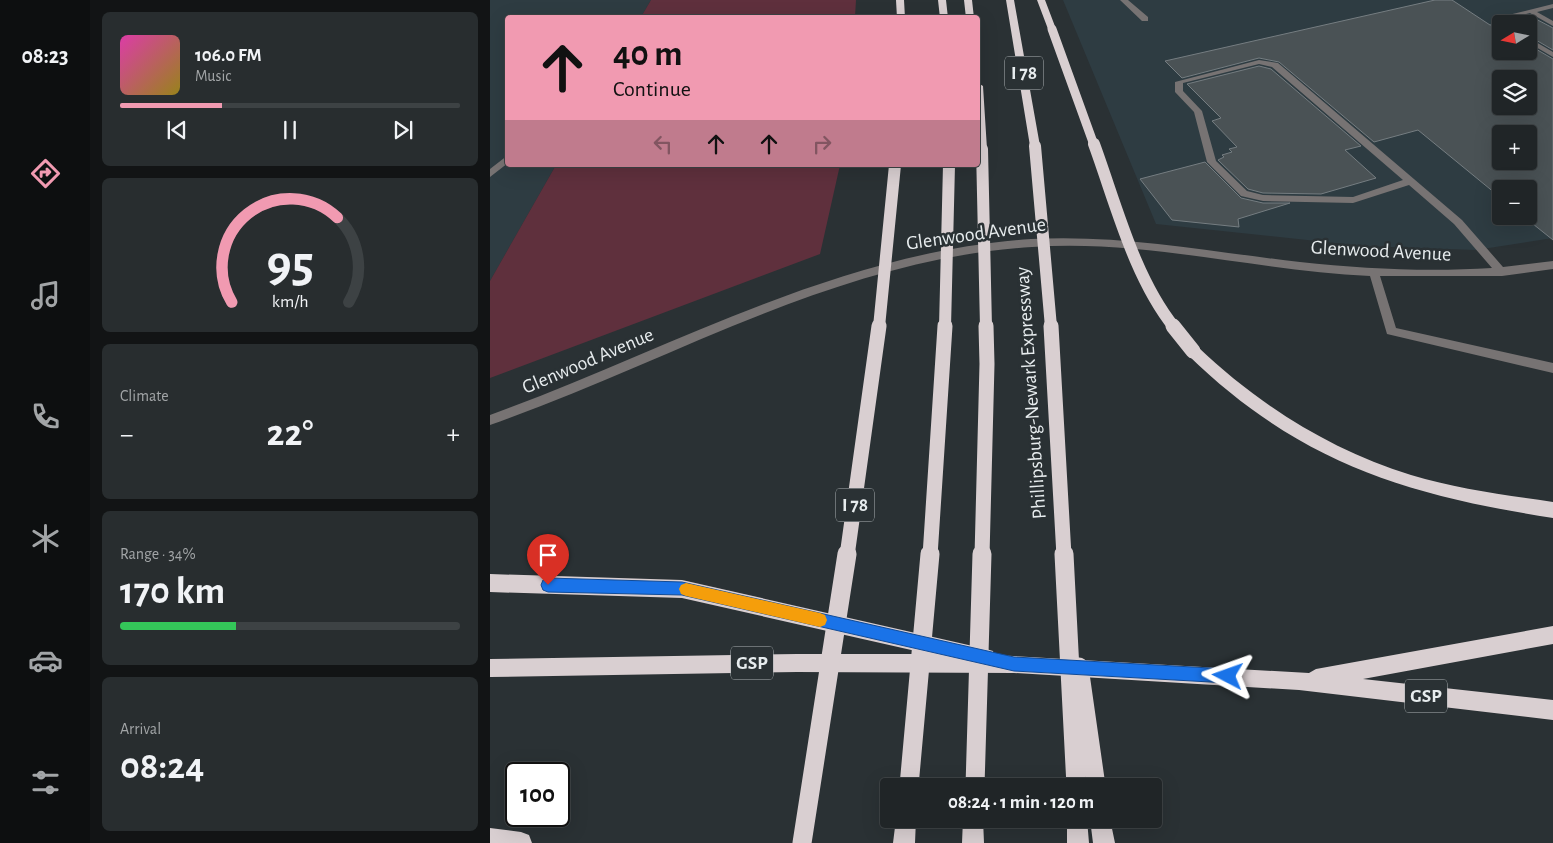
<!DOCTYPE html>
<meta charset="utf-8">
<style>
:root{--surface:#202527;--page:#282d2f;--text:#f1f3f6;--muted:#a2a5a7;--line:#3d4244;--accent:#f19ab1}
body{margin:0;font-family:"Alegreya Sans",sans-serif;background:var(--page);color:var(--text);height:100vh;display:flex;flex-direction:column;font-size:19px;white-space:nowrap}
*{box-sizing:border-box;margin:0}
p{font-size:16px;color:var(--muted)}
.icon{flex:none;width:28px;height:28px;fill:none;stroke:currentColor;stroke-width:2;stroke-linecap:round;stroke-linejoin:round}
.map{position:relative;flex:1;overflow:hidden}
.drawer{display:flex;flex-direction:column;gap:12px;padding:12px;background:#121415;width:400px}
.drawer>*{flex:none}
.banner{position:absolute;left:15px;top:15px;width:475px;height:152px;border-radius:5px;box-shadow:0 5px 20px #0002,0 0 0 1px var(--line);background:#f19ab1;color:#111;overflow:hidden}
.needle{width:32px;rotate:260deg}
.controls{position:absolute;left:1002px;top:15px;display:grid;gap:10px}
.controls a{display:grid;place-items:center;width:45px;height:45px;border-radius:5px;background:var(--surface);box-shadow:0 5px 20px #0002,0 0 0 1px var(--line);font-size:25px}
.speed{position:absolute;left:15px;top:762px;display:flex;gap:10px;font-size:25px;font-weight:700;text-align:center}
.speed>*{display:grid;place-content:center;width:65px;height:65px;border-radius:50%;background:var(--surface);box-shadow:0 5px 20px #0002,0 0 0 1px var(--line);line-height:1}
.speed .limit{border:2px solid #111;border-radius:8px;background:#fff;color:#111}
.pin{position:absolute;display:grid;place-items:center;width:42px;height:42px;color:#fff;margin:-51px -21px;border-radius:50% 50% 50% 0;rotate:-45deg;box-shadow:0 0 5px #0007}
.pin .icon{rotate:45deg}
.me{position:absolute;width:55px;margin:-28px;rotate:274deg;stroke-linejoin:round;filter:drop-shadow(0 0 4px #0008)}
.turn{display:flex;align-items:center;gap:18px;height:105px;padding:0 25px;font-size:22px}
.turn .icon{width:65px;height:65px;stroke-width:2.5}
.turn b{display:block;font-size:35px;line-height:42px}
.lanes{display:flex;align-items:center;height:48px;padding:0 25px;background:#0003;justify-content:center;gap:25px;direction:ltr}
.lanes .off{opacity:.35}
.big{font-size:38px;font-weight:700;line-height:1.1}
.drawer .tile{flex:1;display:flex;flex-direction:column;justify-content:center;gap:8px;min-width:0;padding:0 18px;border-radius:8px;background:var(--page)}
.drawer .dial{align-items:center;gap:0}
.dial svg{height:130px;overflow:visible;fill:none;stroke:var(--line);stroke-width:7;stroke-linecap:round;text-anchor:middle}
.dial text{fill:var(--text);stroke:none}
.song{display:flex;align-items:center;gap:15px}
.cover{width:60px;height:60px;border-radius:8px;background:linear-gradient(135deg,hsl(320 70% 55%),hsl(50 70% 35%))}
.played{height:5px;border-radius:2px;background:linear-gradient(90deg,var(--accent) 30%,var(--line) 30%)}
.keys{display:flex;justify-content:space-around;direction:ltr}
.heat{display:flex;justify-content:space-between;align-items:center;font-size:28px;direction:ltr}
.charge{height:8px;border-radius:4px;background:linear-gradient(90deg,#34c759 34%,var(--line) 0)}
.trip{position:absolute;left:390px;top:778px;width:282px;height:50px;border-radius:5px;background:var(--surface);box-shadow:0 5px 20px #0002,0 0 0 1px var(--line);font-weight:700;line-height:50px;text-align:center}
main{display:flex;flex:1;min-height:0}
.menu{display:flex;flex-direction:column;width:90px;justify-content:space-around;align-items:center;background:#0d0f10;color:var(--muted)}
.menu .icon{width:35px;height:35px}
.menu .on{color:var(--accent)}
.menu b{font-size:22px;color:var(--text)}
.map>svg:first-child{display:block}
.built{fill:#2e3c42;fill-rule:evenodd}
.green{fill:#5f303d}
.building{fill:#4a5255;stroke:#757d81;fill-rule:evenodd}
.lines{fill:none;stroke-linecap:round;stroke-linejoin:round}
.minor{fill:#777373;fill-rule:evenodd}
.highway{fill:#d9cfd1;fill-rule:evenodd}
.highway-bridge-far3{stroke:#d9cfd1;stroke-width:9}
.highway-bridge-far2{stroke:#d9cfd1;stroke-width:12}
.highway-bridge-far1{stroke:#d9cfd1;stroke-width:15}
.highway-bridge{stroke:#d9cfd1;stroke-width:19}
.route{fill:#1a73e8;stroke:#114b97}
.slow{fill:#f59e0b}
.labels{text-anchor:middle;dominant-baseline:central;stroke-width:5;stroke-linejoin:round;paint-order:stroke}
.shield{fill:#2a3134;stroke:#aeb4b6;stroke-width:1}
.shield-label{font-size:19px;font-weight:bold;fill:#e7ecee}
.street-label{font-size:20px;fill:#e7ecee;stroke:#2a3134}
</style>
<main>
<nav class="menu">
<b>08:23</b>
<svg class="icon on" aria-label="directions" viewBox="0 0 24 24"><path d="M12 3l9 9-9 9-9-9zM9 14v-3h6M13 9l2 2-2 2"/></svg>
<svg class="icon" aria-label="music" viewBox="0 0 24 24"><path d="M9 18V5l10-2v13"/><circle cx="6" cy="18" r="3"/><circle cx="16" cy="16" r="3"/></svg>
<svg class="icon" aria-label="phone" viewBox="0 0 24 24"><path d="M5 4h4l2 5-3 2q2 4 5 5l2-3 5 2v4C11 20 4 13 5 4z"/></svg>
<svg class="icon" aria-label="climate" viewBox="0 0 24 24"><path d="M12 3v18M4 7l16 10M4 17L20 7"/></svg>
<svg class="icon" aria-label="car" viewBox="0 0 24 24"><path d="M5 17H2v-5l4-1 3-4h7l3 4 3 1v5h-3M9 17h6M6 11h13"/><circle cx="7" cy="17" r="2"/><circle cx="17" cy="17" r="2"/></svg>
<svg class="icon" aria-label="filters" viewBox="0 0 24 24"><path d="M4 7h16M4 17h16"/><circle cx="9" cy="7" r="2"/><circle cx="15" cy="17" r="2"/></svg>
</nav>
<section class="drawer">
<div class="tile">
<div class="song"><i class="cover"></i><div><b>106.0 FM</b><p>Music</p></div></div>
<div class="played"></div>
<div class="keys"><svg class="icon" aria-label="previous" viewBox="0 0 24 24"><path d="M18 5L8 12l10 7zM5 5v14"/></svg><svg class="icon" aria-label="pause" viewBox="0 0 24 24"><path d="M8 5v14M16 5v14"/></svg><svg class="icon" aria-label="next" viewBox="0 0 24 24"><path d="M6 5l10 7-10 7zM19 5v14"/></svg></div>
</div>
<div class="tile dial"><svg viewBox="0 0 100 80">
<path d="M14 69A42 42 0 1 1 86 69"/>
<path d="M14 69A42 42 0 0 1 79 17" stroke="#f19ab1"/>
<text x="50" y="56" font-size="32" font-weight="700">95</text>
<text x="50" y="72" font-size="11">km/h</text>
</svg></div>
<div class="tile"><p>Climate</p>
<div class="heat"><a>−</a><b class="big">22°</b><a>+</a></div>
</div>
<div class="tile"><p>Range · 34%</p><b class="big">170 km</b><div class="charge"></div></div>
<div class="tile"><p>Arrival</p><b class="big">08:24</b></div>
</section>
<div class="map">
<svg width="1063" height="843" viewBox="0 0 1063 843">
<rect width="100%" height="100%" fill="#2a3134"/>
<path class="built" d="M0,0H161L151,17L18,18V165H66L0,281Z
M573,0H1063V238L986,250L873,246L666,224ZM1011,24H1039V51H1011ZM1011,79H1039V106H1011ZM1011,134H1039V161H1011ZM1011,189H1039V216H1011Z"/>
<path class="green" d="M161,0H366L365,17H151Z
M66,165H350L330,254L0,378V281Z"/>
<path class="building" d="M945,0H962L1000,25L1005,24L1011,28V51H1039V45L1063,59V240L1033,216H1039V189H1011V198L928,130L884,142L789,62L769,58L692,78L675,61ZM1011,79H1039V106H1011ZM1011,134H1039V161H1011Z
M1042,17L1063,28V50L1039,36V24H1019L1017,21Z
M769,66L781,69L871,146L855,150L886,178L831,194L773,193L758,189L728,160L734,157L732,155L742,152L739,149L747,147L722,121L731,118L697,84Z
M715,162L751,198L773,203H800L748,219L749,227L682,220L650,179Z"/>
<g class="lines">
<path class="minor" d="M630,0H638L658,17V21H652Z
M1063,4V8L1047,12L1063,21V26L1040,13L1012,20L1017,24H1011V26L1002,19Z
M1039,38L1063,52V57L1039,43Z
M769,60L788,63L972,220L1013,267L1063,261V269L1012,276H890L906,328L1063,363V373L897,334L880,276C767,271 655,239 542,247C347,259 180,362 0,425V415C179,350 347,252 541,239C632,234 721,252 810,262C874,269 938,272 1002,268L964,224L919,185L863,203L773,201L751,196L717,162L704,112L685,92V82ZM769,64L782,67L913,180L863,197L773,195L757,191L726,161L712,111L693,91V83Z
M18,155V163L0,177V169Z"/>
<path class="highway" d="M406,0H414L415,18H407Z
M448,0H456L458,18H450Z
M474,0H482L484,18H476Z
M516,0H524L550,146L545,149L540,146Z
M547,0H555L566,29L565,31H559L558,29Z
M488,83L493,86L497,149L492,152L488,150Z
M703,345L708,347C769,405 840,450 921,475C967,489 1016,495 1063,502V518C915,495 808,462 698,355L696,351L698,347Z
M0,574L192,580L496,649L503,651L504,655L819,673L826,669L1063,626V644L873,679L1063,700V720L809,690L524,673L307,672L0,677V659L307,654H439L192,598L0,592Z
M406,819H426L425,843H403Z
M473,819H493L494,843H472Z
M577,819H597L599,843H577Z
M600,819H620L625,843H603Z
M0,828L31,832L39,835L42,843H0Z"/>
<path class="highway-bridge-far3" d="M562,29L604,145"/>
<path class="highway-bridge-far2" d="M604,144C626,204 644,277 684,327
M545,146L561,327
M492,149L496,327
M389,327L405,165
M455,327L459,165"/>
<path class="highway-bridge-far1" d="M561,326L574,556
M683,326L703,351
M357,556L389,326
M440,556L455,326
M492,556L497,364L496,326"/>
<path class="highway-bridge" d="M574,554L586,786
M589,667L606,786
M419,786L440,554
M485,786L492,554
M312,843L357,554"/>
</g>
<path class="route" d="M58,578L192,582L524,657L738,669L744,671L746,676L744,681L738,683L524,671L192,595L58,592L53,590L51,585L53,580Z"/>
<path class="slow" d="M196,583L330,613L335,615L337,620L335,625L330,627L196,596L191,594L189,589L191,585Z"/>
<g class="labels">
<g class="shield">
<rect x="515" y="56.5" width="38" height="33" rx="4"/>
<rect x="346" y="488.5" width="38" height="33" rx="4"/>
<rect x="241" y="646.5" width="42" height="33" rx="4"/>
<rect x="915" y="679.5" width="42" height="33" rx="4"/>
</g>
<g class="shield-label">
<text x="534" y="73">I 78</text>
<text x="365" y="505">I 78</text>
<text x="262" y="663">GSP</text>
<text x="936" y="696">GSP</text>
</g>
<g class="street-label">
<text transform="translate(486 234) rotate(-8)">Glenwood Avenue</text>
<text transform="translate(891 251) rotate(3)">Glenwood Avenue</text>
<text transform="translate(98 361) rotate(-23)">Glenwood Avenue</text>
<text transform="translate(541 393) rotate(-94)">Phillipsburg-Newark Expressway</text>
</g>
</g>
</svg>
<div class="controls">
<a><svg class="needle" viewBox="-14 -14 28 28"><path d="M0-13l5 13h-10z" fill="#e53935"/><path d="M0 13l5-13h-10z" fill="#a2a5a7"/></svg></a>
<a><svg class="icon" aria-label="layers" viewBox="0 0 24 24"><path d="M12 4l9 5-9 5-9-5zM3 14l9 5 9-5"/></svg></a>
<a>+</a>
<a>−</a>
</div>
<div class="speed"><div class="limit">100</div></div>
<div class="pin" style="left:58px;top:585px;background:#d93025"><svg class="icon" aria-label="arrive" viewBox="0 0 24 24"><path d="M6 21V4h12l-3 4 3 4H6"/></svg></div>
<svg class="me" style="left:738px;top:676px" viewBox="-20 -20 40 40"><path d="M0-17L14 15 0 8-14 15z" fill="#1a73e8" stroke="#fff" stroke-width="4"/></svg>
<div class="trip">08:24 · 1 min · 120 m</div>
<div class="banner">
<div class="turn"><svg class="icon" aria-label="ahead" viewBox="0 0 24 24"><path d="M12 20V5M6 11l6-6 6 6"/></svg><div><b>40 m</b>Continue</div></div>
<div class="lanes"><svg class="icon off" aria-label="left" viewBox="0 0 24 24"><path d="M17 20v-9H6M10 6l-5 5 5 5"/></svg><svg class="icon" aria-label="ahead" viewBox="0 0 24 24"><path d="M12 20V5M6 11l6-6 6 6"/></svg><svg class="icon" aria-label="ahead" viewBox="0 0 24 24"><path d="M12 20V5M6 11l6-6 6 6"/></svg><svg class="icon off" aria-label="right" viewBox="0 0 24 24"><path d="M7 20v-9h11M14 6l5 5-5 5"/></svg></div>
</div>
</div>
</main>
